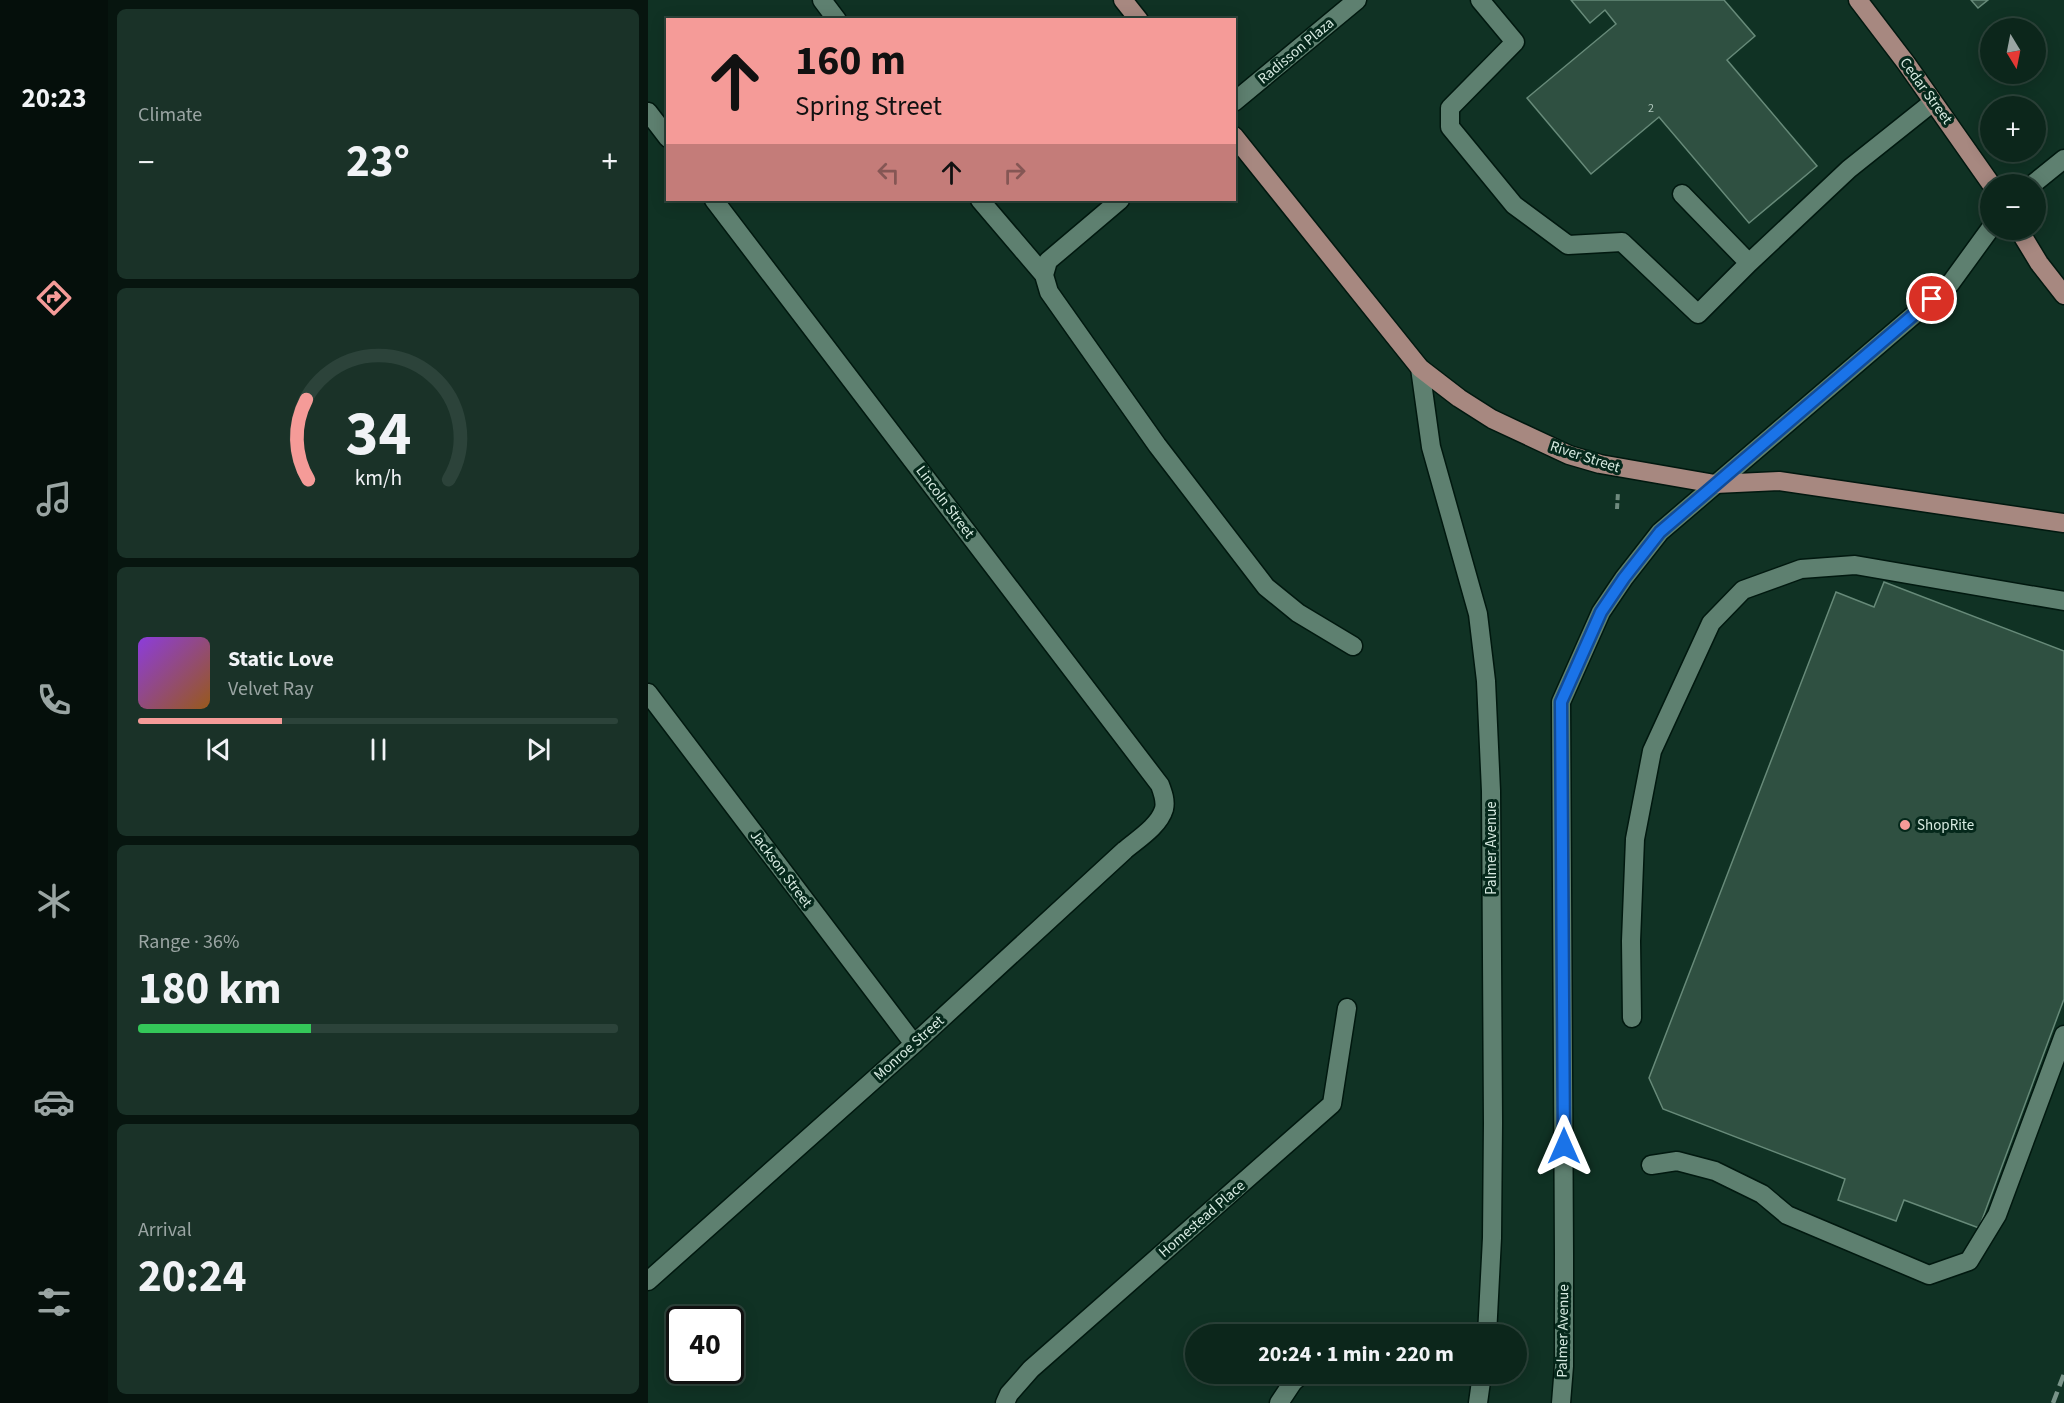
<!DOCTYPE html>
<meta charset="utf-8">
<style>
:root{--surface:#0c261b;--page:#1a3228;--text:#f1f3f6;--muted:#9aa5a3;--line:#2c433a;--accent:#f59b98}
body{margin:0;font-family:"Source Sans 3",sans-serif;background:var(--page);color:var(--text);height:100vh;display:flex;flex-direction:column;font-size:22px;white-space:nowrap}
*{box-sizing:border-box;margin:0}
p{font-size:20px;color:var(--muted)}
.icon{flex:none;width:33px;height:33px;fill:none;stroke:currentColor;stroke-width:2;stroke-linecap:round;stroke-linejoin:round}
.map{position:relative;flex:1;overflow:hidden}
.drawer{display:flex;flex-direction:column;gap:9px;padding:9px;background:#07150f;width:540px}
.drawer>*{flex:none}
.hud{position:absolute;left:18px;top:18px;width:570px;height:183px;border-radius:0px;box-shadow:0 3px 15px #0003,0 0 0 2px var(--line);background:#f59b98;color:#111;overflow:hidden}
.needle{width:39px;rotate:170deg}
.buttons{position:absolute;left:1332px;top:18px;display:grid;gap:12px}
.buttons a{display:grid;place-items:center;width:66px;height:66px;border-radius:50%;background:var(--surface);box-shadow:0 3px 15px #0003,0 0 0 2px var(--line);font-size:30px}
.speed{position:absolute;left:18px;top:1306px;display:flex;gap:12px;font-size:30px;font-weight:700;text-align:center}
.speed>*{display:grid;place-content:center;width:78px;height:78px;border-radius:50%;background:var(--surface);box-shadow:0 3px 15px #0003,0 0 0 2px var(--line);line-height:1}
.speed .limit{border:3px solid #111;border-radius:9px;background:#fff;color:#111}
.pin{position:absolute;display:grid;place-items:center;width:51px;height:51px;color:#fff;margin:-26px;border:3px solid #fff;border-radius:50%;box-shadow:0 2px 6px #0007}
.me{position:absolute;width:66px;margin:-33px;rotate:0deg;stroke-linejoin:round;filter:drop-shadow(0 0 4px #0008)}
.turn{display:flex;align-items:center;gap:21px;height:126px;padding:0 30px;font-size:27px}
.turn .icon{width:78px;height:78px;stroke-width:2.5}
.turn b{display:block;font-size:42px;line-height:51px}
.lanes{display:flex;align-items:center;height:57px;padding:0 30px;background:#0003;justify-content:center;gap:30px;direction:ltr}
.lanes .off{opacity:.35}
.big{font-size:45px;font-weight:700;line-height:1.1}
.drawer .tile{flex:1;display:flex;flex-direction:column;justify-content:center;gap:9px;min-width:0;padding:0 21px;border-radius:9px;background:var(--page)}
.drawer .dial{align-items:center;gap:0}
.dial svg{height:156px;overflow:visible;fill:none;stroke:var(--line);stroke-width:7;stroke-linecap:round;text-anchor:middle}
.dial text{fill:var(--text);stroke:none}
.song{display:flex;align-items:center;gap:18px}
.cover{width:72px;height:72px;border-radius:9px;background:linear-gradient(135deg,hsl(270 70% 55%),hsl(30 70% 35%))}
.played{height:6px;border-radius:3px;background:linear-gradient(90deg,var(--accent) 30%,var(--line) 30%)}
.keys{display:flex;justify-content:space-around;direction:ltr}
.heat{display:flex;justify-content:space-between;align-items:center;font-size:33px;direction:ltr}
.charge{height:9px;border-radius:4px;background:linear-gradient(90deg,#34c759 36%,var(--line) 0)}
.trip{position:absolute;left:537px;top:1324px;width:342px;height:60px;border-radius:30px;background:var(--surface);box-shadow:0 3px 15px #0003,0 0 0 2px var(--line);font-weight:700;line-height:60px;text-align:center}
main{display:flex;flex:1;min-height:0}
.tab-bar{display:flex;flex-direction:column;width:108px;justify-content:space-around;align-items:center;background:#050f0b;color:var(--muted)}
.tab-bar .icon{width:42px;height:42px}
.tab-bar .on{color:var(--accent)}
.tab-bar b{font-size:27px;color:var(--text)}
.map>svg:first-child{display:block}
.building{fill:#2f5041;stroke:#678a79;stroke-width:1.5}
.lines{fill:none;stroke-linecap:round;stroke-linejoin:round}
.minor-casing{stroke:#01180f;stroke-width:21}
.major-casing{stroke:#01180f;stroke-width:21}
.path{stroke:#6f8a7e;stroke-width:4;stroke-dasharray:6 3;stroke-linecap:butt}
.minor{stroke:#5e8070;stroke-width:18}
.major{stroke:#a78880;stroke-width:18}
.rail{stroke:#799388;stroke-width:4.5;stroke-dasharray:12 6;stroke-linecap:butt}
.route-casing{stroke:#114b97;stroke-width:15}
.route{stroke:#1a73e8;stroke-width:10}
.poi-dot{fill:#f59b98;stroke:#05281b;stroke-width:2}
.labels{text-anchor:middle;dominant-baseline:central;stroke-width:6;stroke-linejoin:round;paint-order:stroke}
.number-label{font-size:12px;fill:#aec4ba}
.street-label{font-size:15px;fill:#d8ebe2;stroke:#05281b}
.poi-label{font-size:15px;fill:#d8ebe2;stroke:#05281b;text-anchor:start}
</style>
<main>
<nav class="tab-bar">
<b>20:23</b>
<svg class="icon on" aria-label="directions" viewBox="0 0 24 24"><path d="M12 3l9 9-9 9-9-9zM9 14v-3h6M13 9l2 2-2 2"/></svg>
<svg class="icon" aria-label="music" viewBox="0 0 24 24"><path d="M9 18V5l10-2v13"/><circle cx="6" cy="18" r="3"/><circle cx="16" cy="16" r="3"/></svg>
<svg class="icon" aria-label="phone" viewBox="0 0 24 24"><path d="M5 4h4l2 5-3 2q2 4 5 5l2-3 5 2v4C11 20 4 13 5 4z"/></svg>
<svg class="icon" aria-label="climate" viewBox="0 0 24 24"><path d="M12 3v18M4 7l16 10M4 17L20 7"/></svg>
<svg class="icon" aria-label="car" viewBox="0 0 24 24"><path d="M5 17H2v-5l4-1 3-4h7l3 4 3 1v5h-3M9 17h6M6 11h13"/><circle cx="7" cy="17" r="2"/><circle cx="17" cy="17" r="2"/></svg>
<svg class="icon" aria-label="filters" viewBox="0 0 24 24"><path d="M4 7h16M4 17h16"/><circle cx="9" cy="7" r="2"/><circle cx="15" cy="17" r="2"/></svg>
</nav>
<section class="drawer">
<div class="tile"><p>Climate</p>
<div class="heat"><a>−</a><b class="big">23°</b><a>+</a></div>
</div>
<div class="tile dial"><svg viewBox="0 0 100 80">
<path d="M14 69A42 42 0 1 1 86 69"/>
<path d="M14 69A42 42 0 0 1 13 28" stroke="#f59b98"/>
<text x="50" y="56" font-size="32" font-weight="700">34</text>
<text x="50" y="72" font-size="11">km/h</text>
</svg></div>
<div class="tile">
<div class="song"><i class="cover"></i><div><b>Static Love</b><p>Velvet Ray</p></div></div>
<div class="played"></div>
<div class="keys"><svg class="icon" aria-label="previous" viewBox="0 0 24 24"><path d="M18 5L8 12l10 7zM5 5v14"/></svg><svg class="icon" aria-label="pause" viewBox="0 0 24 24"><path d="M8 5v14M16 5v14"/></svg><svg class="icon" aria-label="next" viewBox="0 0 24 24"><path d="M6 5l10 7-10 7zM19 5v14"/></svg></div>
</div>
<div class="tile"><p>Range · 36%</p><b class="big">180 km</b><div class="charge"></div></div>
<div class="tile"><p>Arrival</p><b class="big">20:24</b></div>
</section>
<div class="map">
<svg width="1416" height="1403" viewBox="0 0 1416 1403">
<rect width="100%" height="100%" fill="#103224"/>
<path class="building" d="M923,0H1076L1107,36L1079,60L1169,166L1101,223L1011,117L943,174L879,98L968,24L957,10L942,23Z
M1323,0H1340L1330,8Z
M1236,582L1416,651V999L1331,1228L1256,1200L1248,1221L1190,1200L1197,1179L1015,1109L1001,1078L1188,592L1226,607Z"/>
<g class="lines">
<g class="minor-casing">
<path id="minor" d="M174,0L189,20
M832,0L867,42L802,108V127L866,205L920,245L974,242L1050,314L1101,263
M586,102L709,0
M0,112L20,138
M1385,184L1416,159
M1034,194L1101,263L1201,169L1285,102
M332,200L396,275
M472,200L400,261L396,275L401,292L509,445L618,587L650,613L705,646
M772,368L783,447L830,614L838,681L843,791L845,1123L844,1238L839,1335
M0,693L266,1044
M984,1018L983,941L987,839L1004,751L1063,623L1095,590L1153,569L1207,565L1416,601
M1003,1165L1029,1161L1067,1171L1114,1194L1139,1215L1281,1275L1321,1261L1349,1215L1416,1035
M0,1281L266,1044L477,850C490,839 511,826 516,809C518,801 515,793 512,785L66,200
M357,1403L361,1394L383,1369L684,1104L699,1008
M631,1403L645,1382L654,1374
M830,1403L834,1374
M913,1403L916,1366V1255L913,702L953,612L976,578L1012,532L1302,284L1342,229"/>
</g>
<g class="major-casing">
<path id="major" d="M475,0L491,20
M1210,0L1258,63L1343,184
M586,136L772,368L811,398L844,419L921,455L952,464L1067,484L1131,481L1416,523
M1371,230L1391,263L1416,295"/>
</g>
<path class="path" d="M969,509L970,492"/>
<use href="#minor" class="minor"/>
<use href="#major" class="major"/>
<path class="rail" d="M1405,1403L1416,1374"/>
</g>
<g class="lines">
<g class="route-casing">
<path id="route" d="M916,1146L913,702L953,612L976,578L1012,532L1284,299"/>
</g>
<use href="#route" class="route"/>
</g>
<circle class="poi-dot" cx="1257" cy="825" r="6"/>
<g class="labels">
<g class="number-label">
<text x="1003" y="108">2</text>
</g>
<g class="street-label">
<text transform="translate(648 51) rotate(-40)">Radisson Plaza</text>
<text transform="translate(1278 91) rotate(54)">Cedar Street</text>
<text transform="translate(937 457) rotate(18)">River Street</text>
<text transform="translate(297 502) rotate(53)">Lincoln Street</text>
<text transform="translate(843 848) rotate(-90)">Palmer Avenue</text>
<text transform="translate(133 869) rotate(53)">Jackson Street</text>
<text transform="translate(261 1048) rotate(-42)">Monroe Street</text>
<text transform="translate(554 1219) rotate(-41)">Homestead Place</text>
<text transform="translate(915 1331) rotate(-89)">Palmer Avenue</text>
</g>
<g class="poi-label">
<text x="1269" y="825">ShopRite</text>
</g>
</g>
</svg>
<div class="buttons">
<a><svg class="needle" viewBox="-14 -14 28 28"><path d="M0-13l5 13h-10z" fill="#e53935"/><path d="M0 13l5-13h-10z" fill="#9aa5a3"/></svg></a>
<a>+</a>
<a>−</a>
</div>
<div class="speed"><div class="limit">40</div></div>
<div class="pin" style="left:1284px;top:299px;background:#d93025"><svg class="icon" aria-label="arrive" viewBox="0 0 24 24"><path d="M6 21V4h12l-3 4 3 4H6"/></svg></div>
<svg class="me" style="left:916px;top:1146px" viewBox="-20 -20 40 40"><path d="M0-17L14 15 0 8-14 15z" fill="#1a73e8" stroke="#fff" stroke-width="4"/></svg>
<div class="trip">20:24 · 1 min · 220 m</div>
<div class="hud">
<div class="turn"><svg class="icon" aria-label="ahead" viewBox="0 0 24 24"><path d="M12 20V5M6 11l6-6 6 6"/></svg><div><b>160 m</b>Spring Street</div></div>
<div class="lanes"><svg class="icon off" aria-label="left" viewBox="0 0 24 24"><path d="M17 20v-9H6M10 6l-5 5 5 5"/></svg><svg class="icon" aria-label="ahead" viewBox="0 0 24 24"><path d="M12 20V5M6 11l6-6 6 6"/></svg><svg class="icon off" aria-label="right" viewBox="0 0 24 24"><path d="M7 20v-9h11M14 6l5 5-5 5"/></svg></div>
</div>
</div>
</main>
